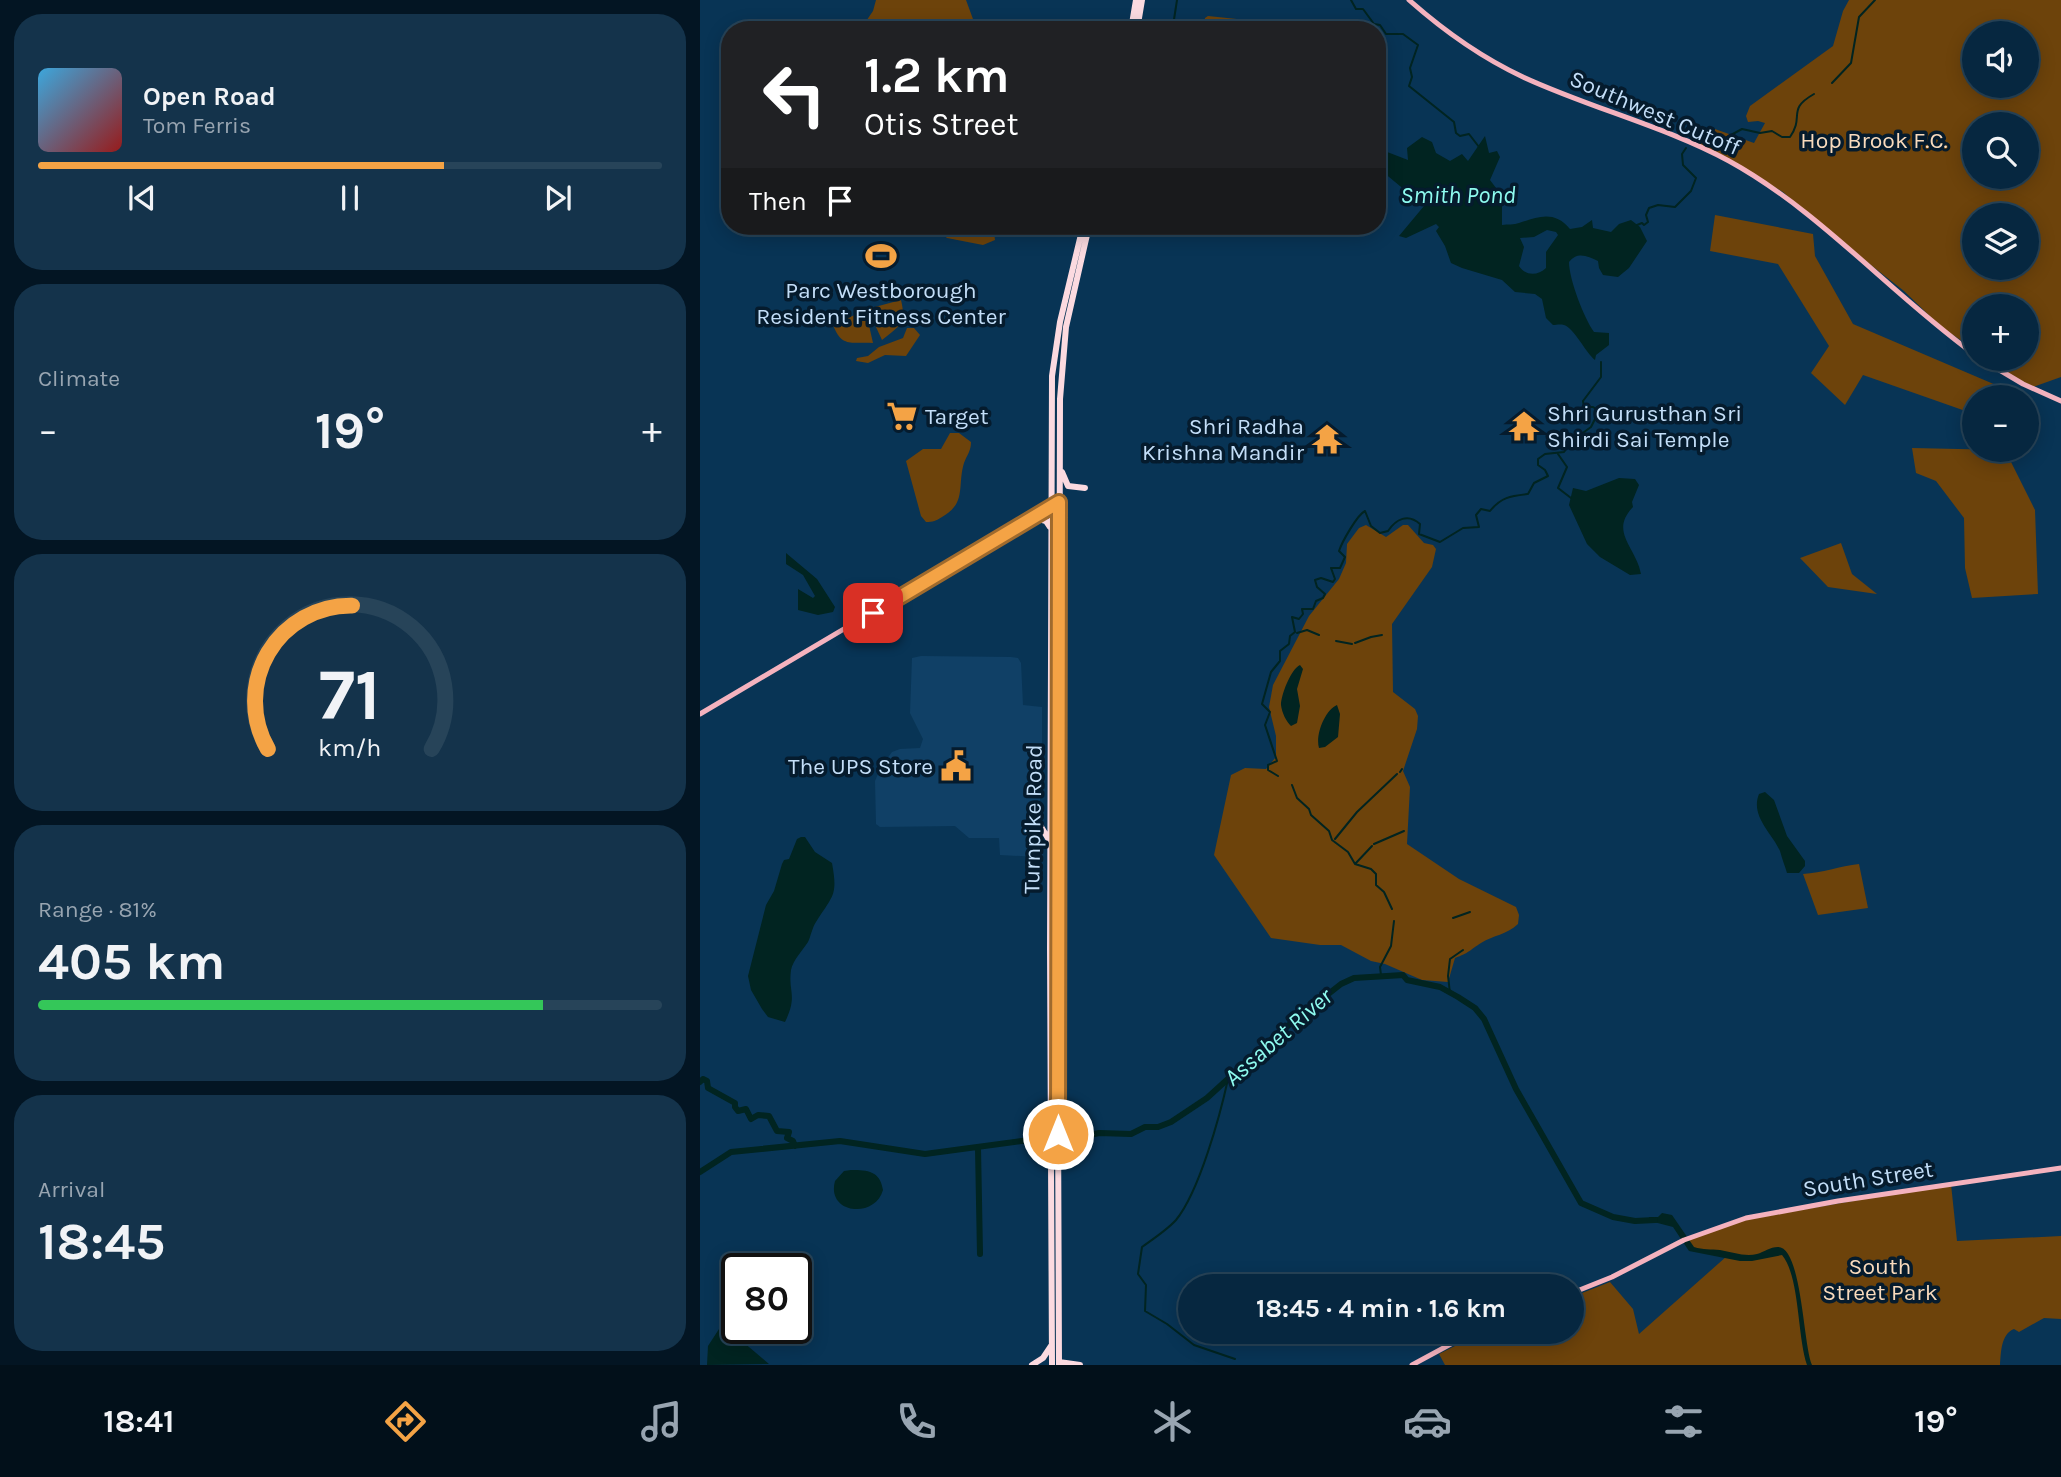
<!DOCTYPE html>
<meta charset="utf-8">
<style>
:root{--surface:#062740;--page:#14334b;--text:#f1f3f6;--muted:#98a5b1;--line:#274459;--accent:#f4a345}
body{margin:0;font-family:Karla,sans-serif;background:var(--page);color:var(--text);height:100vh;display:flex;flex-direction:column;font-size:26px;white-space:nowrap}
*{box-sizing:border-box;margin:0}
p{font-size:23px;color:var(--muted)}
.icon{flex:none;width:38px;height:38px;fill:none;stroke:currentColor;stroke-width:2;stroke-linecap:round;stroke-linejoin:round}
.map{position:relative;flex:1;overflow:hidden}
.details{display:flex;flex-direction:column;gap:14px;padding:14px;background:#031523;width:700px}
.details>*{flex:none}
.guide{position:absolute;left:21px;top:21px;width:665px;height:214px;border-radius:28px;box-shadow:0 4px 18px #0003,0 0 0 2px var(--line);background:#202124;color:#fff;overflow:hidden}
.buttons{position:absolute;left:1262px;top:21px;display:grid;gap:14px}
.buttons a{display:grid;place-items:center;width:77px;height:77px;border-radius:50%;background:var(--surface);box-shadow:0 4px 18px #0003,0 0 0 2px var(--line);font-size:35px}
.speed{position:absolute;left:21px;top:1253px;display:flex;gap:14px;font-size:35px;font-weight:700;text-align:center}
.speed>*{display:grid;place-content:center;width:91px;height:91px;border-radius:50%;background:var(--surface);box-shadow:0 4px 18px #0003,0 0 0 2px var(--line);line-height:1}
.speed .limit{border:4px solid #111;border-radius:10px;background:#fff;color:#111}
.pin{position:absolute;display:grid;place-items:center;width:60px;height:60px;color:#fff;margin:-30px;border-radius:14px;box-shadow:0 4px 10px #0006}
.me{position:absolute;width:77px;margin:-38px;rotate:0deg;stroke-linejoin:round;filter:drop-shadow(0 0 5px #0008)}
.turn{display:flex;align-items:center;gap:24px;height:147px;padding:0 28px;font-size:32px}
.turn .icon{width:91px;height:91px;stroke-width:2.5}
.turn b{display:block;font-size:49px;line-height:60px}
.then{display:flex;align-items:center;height:66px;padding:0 28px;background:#0003;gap:14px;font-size:26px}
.big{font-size:52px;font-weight:700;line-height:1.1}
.details .tile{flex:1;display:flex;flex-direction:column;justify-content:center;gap:10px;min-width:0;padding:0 24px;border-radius:28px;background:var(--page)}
.details .dial{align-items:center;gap:0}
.dial svg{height:182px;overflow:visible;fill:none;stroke:var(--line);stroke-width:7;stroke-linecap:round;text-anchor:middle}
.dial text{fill:var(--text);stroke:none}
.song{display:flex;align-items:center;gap:21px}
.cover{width:84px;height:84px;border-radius:10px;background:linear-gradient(135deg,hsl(200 70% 55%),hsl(0 70% 35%))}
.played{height:7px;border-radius:4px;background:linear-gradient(90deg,var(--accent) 65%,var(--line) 65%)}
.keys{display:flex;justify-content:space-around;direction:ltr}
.heat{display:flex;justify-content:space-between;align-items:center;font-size:38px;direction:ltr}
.charge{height:10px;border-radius:5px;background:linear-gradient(90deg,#34c759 81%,var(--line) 0)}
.trip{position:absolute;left:478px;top:1274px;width:406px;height:70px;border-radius:35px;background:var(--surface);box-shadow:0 4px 18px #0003,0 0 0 2px var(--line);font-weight:700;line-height:70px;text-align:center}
.tabs{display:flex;height:112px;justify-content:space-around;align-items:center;background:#02101a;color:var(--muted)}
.tabs .icon{width:49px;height:49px}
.tabs .current{color:var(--accent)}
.tabs b{font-size:32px;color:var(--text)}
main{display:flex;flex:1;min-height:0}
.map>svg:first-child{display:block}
.built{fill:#104066}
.green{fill:#6d430b;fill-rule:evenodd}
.water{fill:#012421;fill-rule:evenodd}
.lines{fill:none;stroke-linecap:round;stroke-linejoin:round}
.stream{stroke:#012421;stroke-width:2}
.river{stroke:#012421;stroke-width:6}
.major{stroke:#f4b2be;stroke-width:5}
.highway{stroke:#fbdae0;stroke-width:6}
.route-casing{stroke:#9f6a2d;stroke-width:18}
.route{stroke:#f4a345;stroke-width:12}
.labels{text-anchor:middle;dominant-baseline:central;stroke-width:7;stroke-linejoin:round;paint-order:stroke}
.street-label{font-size:23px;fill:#c3def8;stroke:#051b2d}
.park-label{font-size:23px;fill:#f9dbbd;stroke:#051b2d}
.poi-label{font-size:23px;fill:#c3def8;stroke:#051b2d;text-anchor:start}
.water-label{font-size:24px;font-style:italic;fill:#8efbef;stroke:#051b2d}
</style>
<main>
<section class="details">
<div class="tile">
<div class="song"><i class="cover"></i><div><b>Open Road</b><p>Tom Ferris</p></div></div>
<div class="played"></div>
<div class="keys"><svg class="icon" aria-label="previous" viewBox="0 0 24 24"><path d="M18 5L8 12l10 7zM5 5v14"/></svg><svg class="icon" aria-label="pause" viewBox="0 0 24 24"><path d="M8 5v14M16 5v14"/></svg><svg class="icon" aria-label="next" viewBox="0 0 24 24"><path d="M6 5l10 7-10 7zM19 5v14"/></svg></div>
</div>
<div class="tile"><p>Climate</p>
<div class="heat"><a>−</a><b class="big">19°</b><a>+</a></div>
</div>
<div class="tile dial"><svg viewBox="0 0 100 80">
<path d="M14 69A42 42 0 1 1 86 69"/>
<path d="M14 69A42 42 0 0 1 51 6" stroke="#f4a345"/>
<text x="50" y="56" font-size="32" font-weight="700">71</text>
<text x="50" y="72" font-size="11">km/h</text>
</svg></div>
<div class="tile"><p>Range · 81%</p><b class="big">405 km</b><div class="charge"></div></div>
<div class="tile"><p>Arrival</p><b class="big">18:45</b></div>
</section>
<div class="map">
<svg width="1361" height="1365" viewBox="0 0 1361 1365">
<rect width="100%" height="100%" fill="#083455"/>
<path class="built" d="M221,656L311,657L318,658L321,663L323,705L342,707V793L332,827L335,832L342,836L343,855L341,857L300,855L299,838H269L255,826L180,827L176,824L175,781L181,767L192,752L200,749L220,748L223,739L210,713L212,658Z"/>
<path class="green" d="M176,0H266L277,30H160L173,11Z
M1149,0H1361V377L1333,387L1311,375L1288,359H1326V306H1274V349L1241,327L1204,291L1120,225L1083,192L998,143L1015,129L1054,143L1065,123L1058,121L1048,122L1046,116L1050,106L1133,46L1143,11ZM1274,33H1326V86H1274ZM1274,124H1326V177H1274ZM1274,215H1326V268H1274Z
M508,16L556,21L560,24V30H503L505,18Z
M1015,215L1113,234L1115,256L1153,324L1317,394L1316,397H1274V414L1163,375L1145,405L1111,373L1129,346L1078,264L1010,251Z
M240,226H275L294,232L295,240L283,245L247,238L240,232Z
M201,300C207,324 198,327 182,340L169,312L171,308Z
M163,311L166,312L173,343C153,341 142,349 133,325Z
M207,328H214L220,335L206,356L185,355L168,363L156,361L157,358L168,356L179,347L203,338Z
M250,433H259L271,442C271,451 267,455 264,463C257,486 267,503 242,517C236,521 233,522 226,522L221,516L206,461L223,449H241Z
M1212,448L1305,450L1335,510L1338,594L1272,598L1265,568L1264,518L1236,481L1216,473Z
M666,525L686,537L703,525H708L724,543L733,545L736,549L732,567L692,624L693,692L715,709L718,716L717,729L703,771L710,787L707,844L759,879L816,907L819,915L818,924C806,935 794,935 781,943C770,950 769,953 755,958L748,982L722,980L685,964L671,961L641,945H620L571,938L514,855L531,775L545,768L566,769L576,757V736L569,707L573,685L609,616L639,579L646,563L647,544L659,528Z
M1141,543L1152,574L1177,594L1128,587L1100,558Z
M1159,864L1168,908L1118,915L1103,874C1122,873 1140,866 1159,864Z
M1251,1184L1257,1241L1361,1236V1319L1344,1318L1319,1332L1314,1329C1301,1334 1301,1352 1300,1365H745L739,1354L783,1332H872V1297L910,1282L933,1309L939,1334L1027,1256L992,1249L984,1240L1027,1223Z"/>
<path class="water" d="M677,129L681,131L682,150L708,160L707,148L722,137L732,142L736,153L750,161L762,154L768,161L785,136L789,153L797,151L800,157L790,180L802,196V225C808,224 814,225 819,223C838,217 854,210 870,229L882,227L892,220L893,228L911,232L919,224L931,220L940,227L947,241L929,268L918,277L903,275L899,268L898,261C888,256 877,251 869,262C869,279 884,318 894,332L909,333V345L896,355L895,360C886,353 874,328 864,325C860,324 856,325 853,325L846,318L842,299L835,294L815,292L802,280L762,268L751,263L745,246L736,231L739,227L736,224L706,238L699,236L724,206L677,167ZM847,230L856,232L858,235L846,252V268C838,276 825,276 819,266L824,247L820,238L834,237Z
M919,478L935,479L939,485L932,502L933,507C909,532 936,547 941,574L930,575L900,557L887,544L869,505L873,488L886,491Z
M86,553L117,579L135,607L133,612L118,615L98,610V589L113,598L115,596L103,575L86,564Z
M600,665L603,669L597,689L600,706L597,723L591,726C586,721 582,713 581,705C581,695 591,669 600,665Z
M637,705L640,714L638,737L625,747L619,748C615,735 625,710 637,705Z
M1065,792L1074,800L1087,836L1105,861V866L1099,873H1087C1085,866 1082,859 1080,851C1072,833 1050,816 1059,794Z
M101,837H105L115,852L132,863C138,896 133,895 116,922C112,928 111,936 108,942C103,950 93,960 91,970C88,993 98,995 85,1022L68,1017L62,1009L51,990L48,976L66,905L74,891L82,864L84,860L89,859L97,839Z
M151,1170C168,1170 180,1171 183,1190C175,1219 126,1214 135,1181L144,1171Z
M962,1213L972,1215L994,1247C1003,1250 1011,1249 1020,1250C1032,1252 1045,1257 1057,1254C1064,1252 1070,1247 1078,1247C1102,1247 1103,1345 1112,1365H1107C1097,1335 1100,1277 1082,1255L1052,1261H1040L989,1251L973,1227L950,1221L949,1217H958Z
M24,1328L29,1330L69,1364L7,1365L8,1346L19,1329Z"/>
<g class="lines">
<path class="stream" d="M651,0L656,9H663L674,24L680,25L686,34H703L718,45L710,68L712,77L709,86L754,122L756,133L760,136L769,134L779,147
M465,30L473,26L477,0
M1132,83L1151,63L1159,17L1175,0
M997,138L1002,137L1018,142L1042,129L1060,133L1072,131L1082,137H1090C1105,116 1086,110 1114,94
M937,225L942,223L944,225L948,222L946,215L949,208L958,205L975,207L991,191L996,178L983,165L982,154L986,148
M858,454L867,467L858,488L871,498
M597,633L607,630L619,635
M636,641L652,644
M655,643L671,637L682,635
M700,772L702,769
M578,776L568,770V765L577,761L565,725L570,712L562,704L571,672L580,661V651L589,644L590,636L595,632L592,617L599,619L603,614L602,609H613L616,601L623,598L625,594L617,587L615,580L621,578L633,582L635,579L631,568H640L645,557L639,551C642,542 657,515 665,511L671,526L680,533L688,531C696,519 708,513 720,524L719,534L740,542L763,528L779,527L776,515L781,509L790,511C801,497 811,496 828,494L834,483L848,476L845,470L838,465V459L845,454L864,452L873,440L891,427L899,411L893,407H884L883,401L901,377V362
M592,785L597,798L609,809L611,815L629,831L632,840L648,852L655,864L671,869L676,874V885L684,892L692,909
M635,839L657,812L697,774
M674,844L704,831
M655,864L672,846
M753,918L770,912
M681,975L680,967L691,946L694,921
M750,993L748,976L750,959L763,950
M528,1079C520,1116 499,1192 476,1220C467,1230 453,1239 442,1247L438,1274L446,1285L445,1311L467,1324L494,1345L535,1359"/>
<path class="river" d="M0,1082L3,1079L7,1081L8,1088L35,1103V1107L38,1111L46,1109L51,1119L58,1115L69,1116L77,1131L89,1132L87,1138L93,1141L95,1146
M278,1148L280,1254
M0,1172L31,1152L140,1141L225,1154L337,1139H371L399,1133L431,1134L445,1127H458L471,1122L507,1098L575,1036L641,984L654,978L703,975L707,980L740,987L758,997L775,1008L784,1019L816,1089L881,1203L913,1217L935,1221L955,1220"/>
<path class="major" d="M709,0C744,31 780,57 823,77C890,108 964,126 1029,161C1120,211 1190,293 1274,354
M1281,359L1323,384L1361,401
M0,714L359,502
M872,1293L912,1277L984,1240L1046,1218L1138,1201L1361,1168
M712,1365L773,1332"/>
<path class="highway" d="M431,30L436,0
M437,30L442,0
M362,472L368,486L385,488
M335,518L346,521L350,527
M331,817L340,825L349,840
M359,1362L380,1365
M332,1365L343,1358L351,1346
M352,1365L350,949L352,376L360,322L383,226
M359,1365L357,853L359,803L360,399L366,327L389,226"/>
</g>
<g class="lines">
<g class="route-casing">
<path id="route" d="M173,613L359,502L358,1134"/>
</g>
<use href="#route" class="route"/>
</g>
<defs>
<g id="stadium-bare" transform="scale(2.415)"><path d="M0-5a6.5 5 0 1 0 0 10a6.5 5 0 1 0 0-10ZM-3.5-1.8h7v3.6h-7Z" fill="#f4a345" stroke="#051b2d" stroke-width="2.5" paint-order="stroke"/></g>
<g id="supermarket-bare" transform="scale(2.415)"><path d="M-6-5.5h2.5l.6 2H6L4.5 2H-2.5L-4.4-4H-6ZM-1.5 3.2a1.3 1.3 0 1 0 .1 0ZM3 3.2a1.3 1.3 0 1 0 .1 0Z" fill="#f4a345" stroke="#051b2d" stroke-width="2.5" paint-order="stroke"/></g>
<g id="temple-bare" transform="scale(2.415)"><path d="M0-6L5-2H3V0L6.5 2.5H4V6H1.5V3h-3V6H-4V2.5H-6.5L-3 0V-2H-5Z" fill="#f4a345" stroke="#051b2d" stroke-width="2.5" paint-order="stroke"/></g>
<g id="civic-bare" transform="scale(2.415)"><path d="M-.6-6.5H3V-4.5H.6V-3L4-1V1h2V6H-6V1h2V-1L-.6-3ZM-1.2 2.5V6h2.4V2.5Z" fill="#f4a345" stroke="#051b2d" stroke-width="2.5" paint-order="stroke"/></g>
</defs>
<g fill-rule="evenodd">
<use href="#stadium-bare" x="181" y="256"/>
<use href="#supermarket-bare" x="202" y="416"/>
<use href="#temple-bare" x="824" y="426"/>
<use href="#temple-bare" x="627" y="439"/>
<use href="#civic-bare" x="256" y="766"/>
</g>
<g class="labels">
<g class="street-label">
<text transform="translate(955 113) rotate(23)">Southwest Cutoff</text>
<text transform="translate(333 819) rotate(-89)">Turnpike Road</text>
<text transform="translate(1168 1179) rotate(-9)">South Street</text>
</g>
<g class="park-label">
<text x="1174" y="140">Hop Brook F.C.</text>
<text x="1180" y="1266">South<tspan x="1180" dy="26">Street Park</tspan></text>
</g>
<g class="poi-label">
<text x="181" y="290" text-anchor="middle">Parc Westborough<tspan x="181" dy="26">Resident Fitness Center</tspan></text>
<text x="847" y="413">Shri Gurusthan Sri<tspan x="847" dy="26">Shirdi Sai Temple</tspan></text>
<text x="225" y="416">Target</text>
<text x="604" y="426" text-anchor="end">Shri Radha<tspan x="604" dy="26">Krishna Mandir</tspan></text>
<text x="233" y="766" text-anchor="end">The UPS Store</text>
</g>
<g class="water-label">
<text x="758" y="195">Smith Pond</text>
<text transform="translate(578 1037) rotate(-41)">Assabet River</text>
</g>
</g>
</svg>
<div class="buttons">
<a><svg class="icon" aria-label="sound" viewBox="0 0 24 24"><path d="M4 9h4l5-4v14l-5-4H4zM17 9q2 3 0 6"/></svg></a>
<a><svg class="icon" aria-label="search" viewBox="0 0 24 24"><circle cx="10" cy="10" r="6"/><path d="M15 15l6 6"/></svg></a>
<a><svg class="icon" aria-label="layers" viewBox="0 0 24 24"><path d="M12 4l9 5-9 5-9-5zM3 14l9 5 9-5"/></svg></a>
<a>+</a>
<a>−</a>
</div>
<div class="speed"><div class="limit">80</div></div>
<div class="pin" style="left:173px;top:613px;background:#d93025"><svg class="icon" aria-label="arrive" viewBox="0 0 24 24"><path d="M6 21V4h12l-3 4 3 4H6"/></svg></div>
<svg class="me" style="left:358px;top:1134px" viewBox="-20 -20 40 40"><circle r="17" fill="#f4a345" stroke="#fff" stroke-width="3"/><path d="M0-11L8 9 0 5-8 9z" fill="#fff"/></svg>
<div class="trip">18:45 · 4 min · 1.6 km</div>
<div class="guide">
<div class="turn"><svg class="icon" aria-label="left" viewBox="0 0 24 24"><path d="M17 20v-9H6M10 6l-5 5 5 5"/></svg><div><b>1.2 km</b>Otis Street</div></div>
<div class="then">Then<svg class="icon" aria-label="arrive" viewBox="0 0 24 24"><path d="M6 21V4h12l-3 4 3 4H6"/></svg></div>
</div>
</div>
</main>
<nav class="tabs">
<b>18:41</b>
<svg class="icon current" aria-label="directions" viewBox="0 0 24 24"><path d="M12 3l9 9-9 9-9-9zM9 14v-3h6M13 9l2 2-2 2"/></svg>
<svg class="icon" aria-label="music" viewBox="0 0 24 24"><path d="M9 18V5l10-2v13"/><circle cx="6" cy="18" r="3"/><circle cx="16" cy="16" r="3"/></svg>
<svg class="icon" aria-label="phone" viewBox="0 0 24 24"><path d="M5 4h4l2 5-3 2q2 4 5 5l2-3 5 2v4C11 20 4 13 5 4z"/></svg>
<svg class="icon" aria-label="climate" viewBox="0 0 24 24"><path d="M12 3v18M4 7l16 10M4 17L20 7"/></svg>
<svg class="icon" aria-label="car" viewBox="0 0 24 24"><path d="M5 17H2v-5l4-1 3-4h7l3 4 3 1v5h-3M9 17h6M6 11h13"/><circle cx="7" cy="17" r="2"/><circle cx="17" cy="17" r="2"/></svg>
<svg class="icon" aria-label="filters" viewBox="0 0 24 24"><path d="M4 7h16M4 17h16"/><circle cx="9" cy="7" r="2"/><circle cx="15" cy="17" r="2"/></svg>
<b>19°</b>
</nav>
